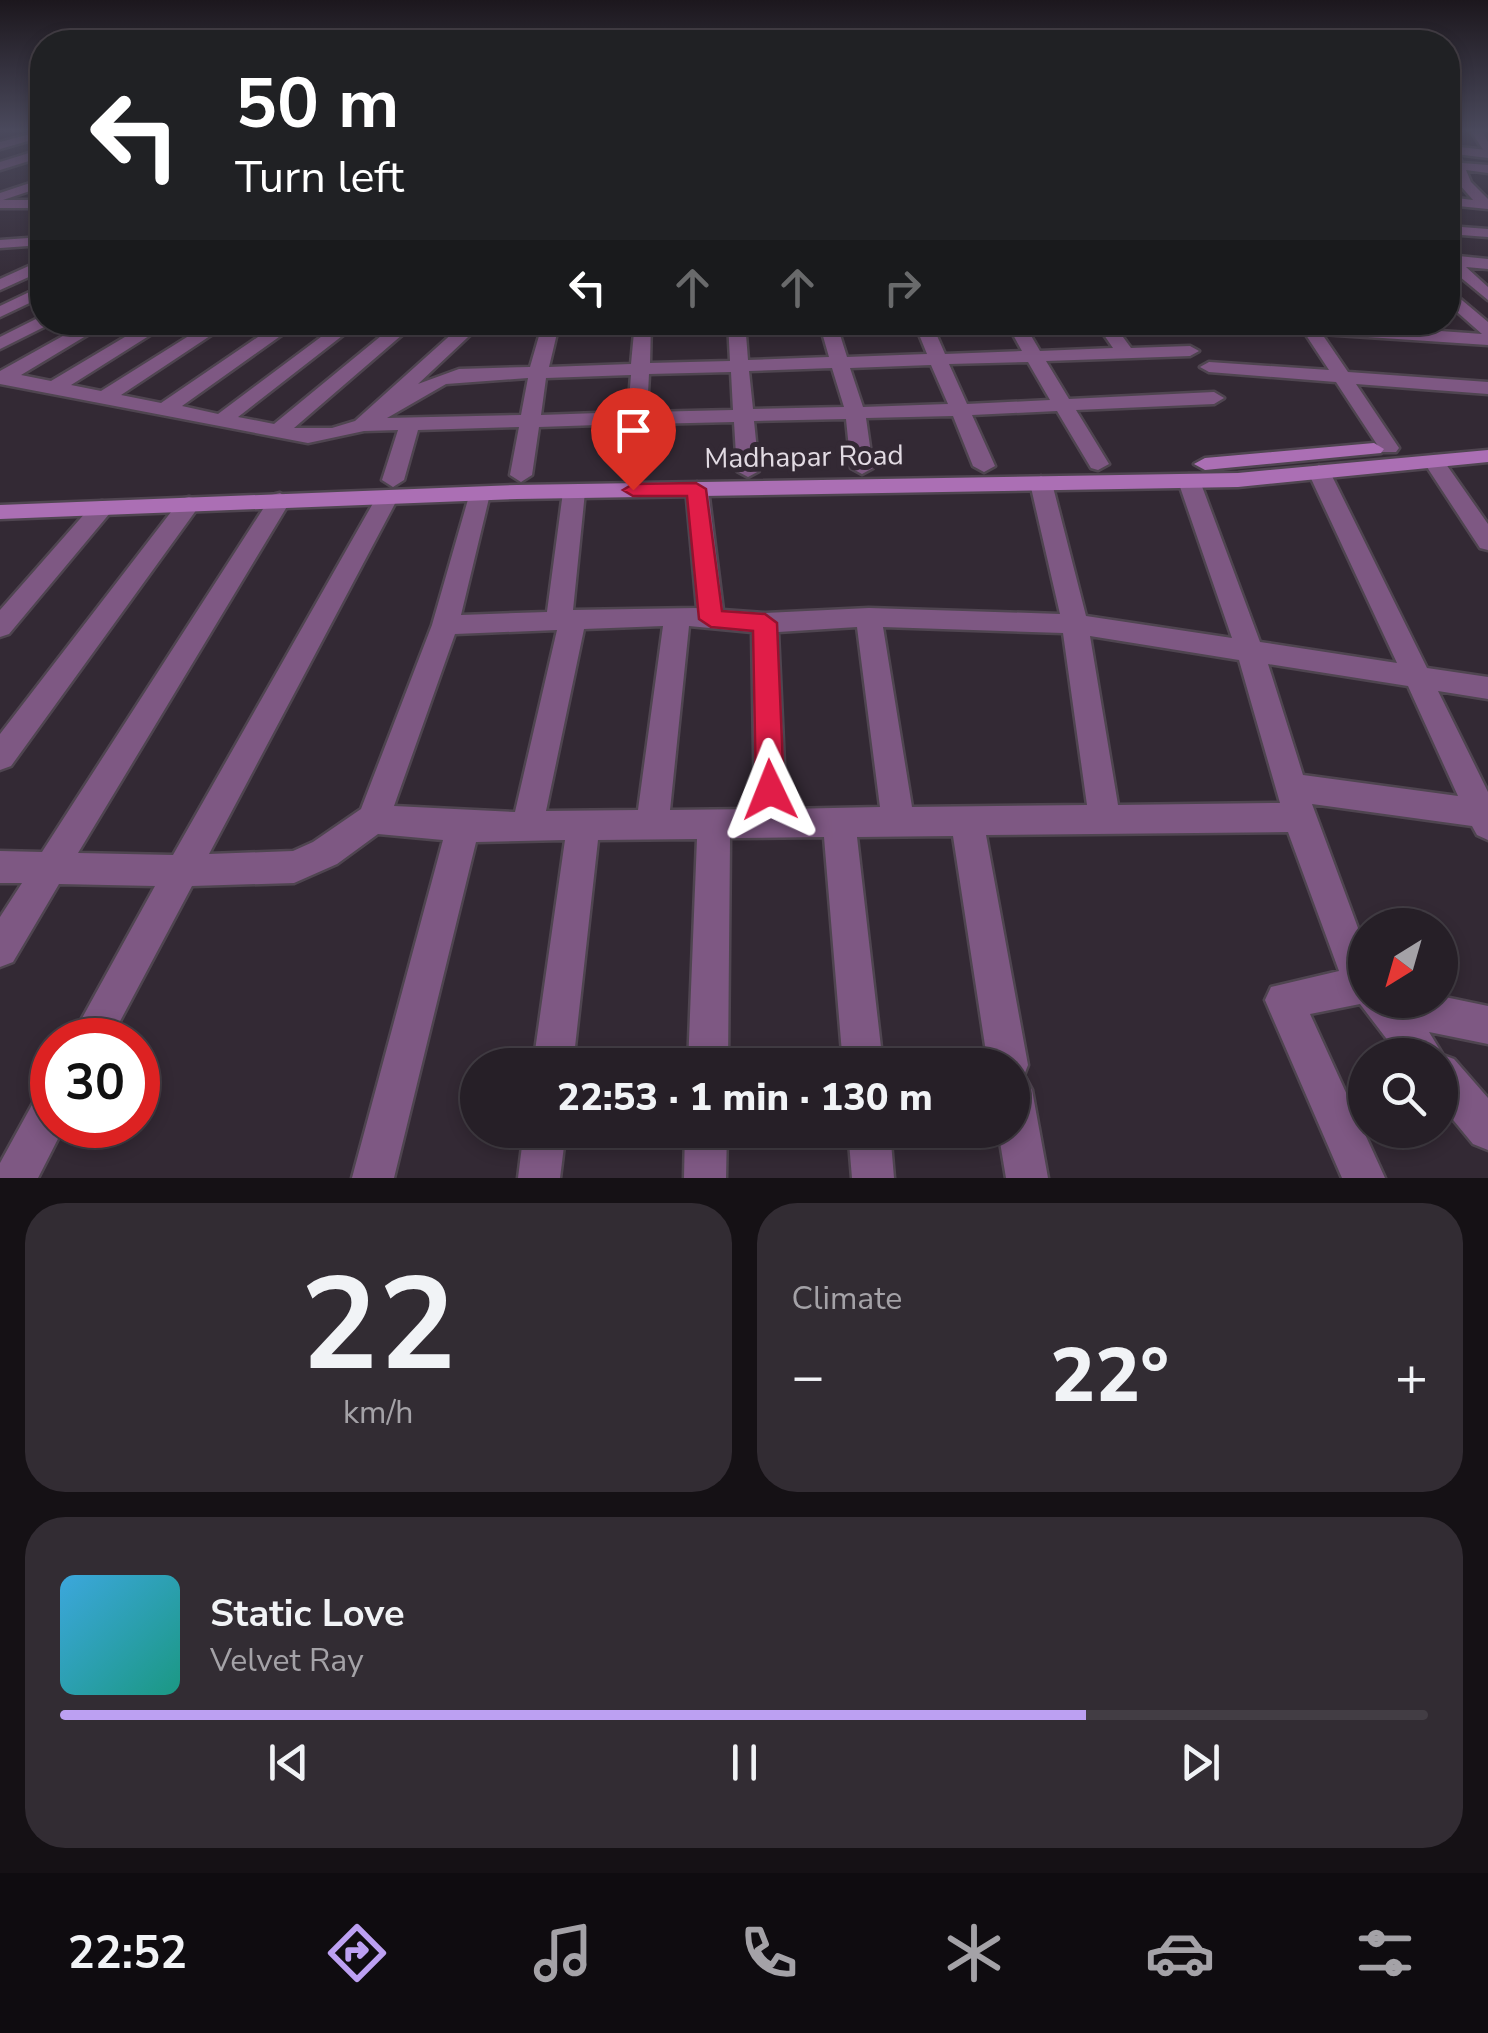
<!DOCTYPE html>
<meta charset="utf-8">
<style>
:root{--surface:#261f27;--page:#322c33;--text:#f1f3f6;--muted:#a4a2a7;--line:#423d44;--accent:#bca0f2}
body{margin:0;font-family:"Nunito Sans",sans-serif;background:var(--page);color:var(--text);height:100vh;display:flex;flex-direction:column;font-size:38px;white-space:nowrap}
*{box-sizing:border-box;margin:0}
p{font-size:32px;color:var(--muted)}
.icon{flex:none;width:55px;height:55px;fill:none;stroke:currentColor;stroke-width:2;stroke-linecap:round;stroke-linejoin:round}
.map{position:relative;height:1178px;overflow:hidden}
.details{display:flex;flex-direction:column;gap:25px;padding:25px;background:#151115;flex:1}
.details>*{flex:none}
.hud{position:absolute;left:30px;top:30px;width:1430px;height:305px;border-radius:40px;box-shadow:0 5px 15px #0003,0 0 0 2px var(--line);background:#202124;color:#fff;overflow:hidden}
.needle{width:65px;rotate:217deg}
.tools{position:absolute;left:1348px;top:908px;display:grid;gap:20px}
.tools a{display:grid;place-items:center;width:110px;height:110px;border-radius:50%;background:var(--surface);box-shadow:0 5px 15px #0003,0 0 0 2px var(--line);font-size:50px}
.speed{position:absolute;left:30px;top:1018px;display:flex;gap:20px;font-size:50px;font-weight:700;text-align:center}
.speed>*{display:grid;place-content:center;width:130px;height:130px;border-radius:50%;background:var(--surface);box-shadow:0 5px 15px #0003,0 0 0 2px var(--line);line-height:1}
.speed .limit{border:15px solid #d22;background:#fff;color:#111}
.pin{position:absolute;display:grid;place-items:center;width:85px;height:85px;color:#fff;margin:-102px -42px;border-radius:50% 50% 50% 0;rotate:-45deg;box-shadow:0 0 10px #0007}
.pin .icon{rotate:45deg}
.me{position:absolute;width:110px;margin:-55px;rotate:358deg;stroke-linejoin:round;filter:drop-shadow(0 0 8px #0008)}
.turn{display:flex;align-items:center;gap:35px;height:210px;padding:0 40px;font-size:45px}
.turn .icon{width:130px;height:130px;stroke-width:2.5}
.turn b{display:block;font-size:70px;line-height:85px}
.lanes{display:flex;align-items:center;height:95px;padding:0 40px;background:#0003;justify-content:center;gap:50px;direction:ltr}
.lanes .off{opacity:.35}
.big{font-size:75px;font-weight:800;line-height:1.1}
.details .tile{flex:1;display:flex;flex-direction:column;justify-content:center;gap:15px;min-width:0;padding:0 35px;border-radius:40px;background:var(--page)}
.details .dial{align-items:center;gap:0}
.dial b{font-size:130px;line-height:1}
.song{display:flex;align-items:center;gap:30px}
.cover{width:120px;height:120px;border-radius:15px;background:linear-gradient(135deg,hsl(200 70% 55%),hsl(170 70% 35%))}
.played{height:10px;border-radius:5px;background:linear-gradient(90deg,var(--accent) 75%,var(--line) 75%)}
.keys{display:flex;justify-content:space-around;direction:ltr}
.heat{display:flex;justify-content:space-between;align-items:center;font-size:55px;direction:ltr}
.details .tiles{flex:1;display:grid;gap:25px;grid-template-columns:1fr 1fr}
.tile:last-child{grid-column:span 2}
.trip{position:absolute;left:460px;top:1048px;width:570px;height:100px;border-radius:50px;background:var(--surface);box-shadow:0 5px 15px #0003,0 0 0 2px var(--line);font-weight:800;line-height:100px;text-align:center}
.tabs{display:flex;height:160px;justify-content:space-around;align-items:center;background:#0f0c10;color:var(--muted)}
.tabs .icon{width:70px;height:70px}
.tabs .on{color:var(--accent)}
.tabs b{font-size:45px;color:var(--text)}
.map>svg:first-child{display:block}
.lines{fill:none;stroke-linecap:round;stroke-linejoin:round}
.minor-casing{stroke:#4f4550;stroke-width:5}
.tertiary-casing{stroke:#4f4550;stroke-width:5}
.secondary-casing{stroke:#4f4550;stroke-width:5}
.minor{fill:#7e5883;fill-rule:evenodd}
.tertiary{fill:#7e5883;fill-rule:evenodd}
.secondary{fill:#ab6fb4;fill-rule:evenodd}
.route{fill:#e11d48;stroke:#92132f;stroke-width:2.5}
.labels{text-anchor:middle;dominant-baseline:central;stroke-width:10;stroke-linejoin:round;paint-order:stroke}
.street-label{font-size:28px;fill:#e2dbe3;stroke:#332934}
</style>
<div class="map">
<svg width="1488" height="1178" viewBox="0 0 1488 1178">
<rect width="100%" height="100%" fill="#332934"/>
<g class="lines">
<g class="minor-casing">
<path id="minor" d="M1470,130H1482L1488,142V157Z
M42,131V137L0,149V142Z
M1448,140L1454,143L1462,163L1488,165V173L1466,170L1471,182L1488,199V209L1448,205V197L1473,200L1459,184L1453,169H1448Z
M42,149V157L0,170V162Z
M42,179V187L0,201V193Z
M1448,226L1488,229V237L1448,234Z
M42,237V245L0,248V240Z
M1448,255L1488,259V269L1466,267L1488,287V300L1448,267Z
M42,260V271L0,290V279Z
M42,286V297L0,317V306Z
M1448,295L1457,296L1488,322V345L1322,334L1348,372L1488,382V394L1356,384L1399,448L1396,452H1382L1336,382L1209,372L1200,367L1209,362L1329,370L1304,332L1228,327L1220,322H1315L1482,334L1448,304Z
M42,316V322L48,325L0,349V337Z
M88,322H109L21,375L51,381L150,322H171L71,385L101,391L211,322H231L121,395L161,403L280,322H300L182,406L218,414L341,322H360L238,417L274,424L398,322H417L294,428H332L355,421L465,322H484L418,384L459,369L530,367L541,329L533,328L532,322H614L606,327L558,329L549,367L631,364L635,322H651L650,363L730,361L728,322H745L748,360L829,357L819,322H836L847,357L927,354L914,322H931L945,354L1022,351L1006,322H1023L1040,351L1113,348L1095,322H1112L1131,348L1190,346L1199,351L1190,356L1046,361L1069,399L1214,392L1224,398L1214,404L1076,410L1109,464L1098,470L1091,468L1057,411L972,415L995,466L984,472L973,466L953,416L866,418L873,468L862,474L851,468L846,419L754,421L759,471L748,477L737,471L734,422L647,424L645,473L634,480L623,473L627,424L539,427L532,475L521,482L510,475L519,427L418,430L404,480L393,487L382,480L398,430L364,431L308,443L0,384V371ZM1028,362L1050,400L967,404L949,364ZM931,365L948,404L863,407L850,368ZM832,368L844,407L753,409L749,371ZM731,372L733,410L647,412L649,374ZM631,375L628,412L541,415L546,378ZM528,378L521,415L387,418L446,384Z
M1434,455L1441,457L1488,524V550L1480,548L1423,461Z
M1319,465L1330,472L1427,668L1488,677V699L1438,691L1488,792V840L1477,835L1472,826L1312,804L1365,947V1000H1440V996L1488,1006V1044L1429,1032L1443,1055L1454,1059L1488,1098V1150L1473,1144L1440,1104V1055H1399L1360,1004L1310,1014L1385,1178H1342L1265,1000L1271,987L1339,971L1288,832L986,835L1028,1065L1024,1075L1032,1090L1048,1178H1006L998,1130H1012V1065H988L953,836L857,837L883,1065H843L824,837L730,838L728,1065H688L697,839L598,840L573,1065H533L565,840L476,842L394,1178H352L443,840L378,834L337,864L294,883L192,886L110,1040H70L155,886L59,884L13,962L0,967V917L22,883H0V851L42,852L272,495L280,493L291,500L78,853L173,855L380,491H396L399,496L209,854L293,851L313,842L361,809L432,625L471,489H487L490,494L461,615L547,612L563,492L574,485L585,492L573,610L697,608L686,489L697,482L708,489L723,610L765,613L869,608L1060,614L1030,483L1041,476L1052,483L1086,616L1232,638L1178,481L1189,474L1200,481L1260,642L1397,663L1308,472ZM663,626L638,810L546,811L584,629ZM689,626L752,632L755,809L670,810ZM857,627L880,807L786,809L778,632ZM883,627L1063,633L1087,805L912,807ZM557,630L515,812L394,806L455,634ZM1090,636L1239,660L1280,803L1118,805ZM1268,664L1408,686L1458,796L1303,775Z
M189,497L197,499L200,504L197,509L11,766L0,770V734L181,499Z
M102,501L110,503L113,508L110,513L9,634L0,637V610L94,503Z
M52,1088V1125H65L38,1178H0V1163L38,1094Z
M524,1130H566L560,1178H518Z
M685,1130H727L726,1178H684Z
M848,1130H890L894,1178H852Z"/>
</g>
<g class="tertiary-casing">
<path id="tertiary" d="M1448,146L1488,150V158L1448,153Z
M0,200H42V208H0Z"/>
</g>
<g class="secondary-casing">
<path id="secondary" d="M1374,443L1384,449L1381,453L1205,470L1194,464L1205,458Z
M1488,450V462L1238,487L517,499L0,519V505L517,485L1238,473Z"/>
</g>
<use href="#minor" class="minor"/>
<use href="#tertiary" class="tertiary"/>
<use href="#secondary" class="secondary"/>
</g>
<linearGradient id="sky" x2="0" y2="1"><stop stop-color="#1c171d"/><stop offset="0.44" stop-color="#4a495c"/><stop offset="1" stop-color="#4a495c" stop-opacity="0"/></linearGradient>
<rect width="1488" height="295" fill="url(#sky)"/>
<path class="route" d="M696,483L706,489L722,611L765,614L777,623L784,790L780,799L770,803L760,799L756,790L753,631L711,627L699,619L687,496H633L623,490L633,484Z"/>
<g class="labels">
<g class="street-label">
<text transform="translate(804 457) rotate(-1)">Madhapar Road</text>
</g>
</g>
</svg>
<div class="tools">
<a><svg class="needle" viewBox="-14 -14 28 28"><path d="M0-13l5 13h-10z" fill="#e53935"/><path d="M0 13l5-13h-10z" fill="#a4a2a7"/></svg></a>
<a><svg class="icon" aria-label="search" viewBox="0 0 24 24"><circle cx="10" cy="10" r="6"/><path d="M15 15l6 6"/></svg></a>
</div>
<div class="speed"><div class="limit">30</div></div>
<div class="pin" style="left:633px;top:490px;background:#d93025"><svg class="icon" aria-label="arrive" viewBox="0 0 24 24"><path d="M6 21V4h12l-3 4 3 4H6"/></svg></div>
<svg class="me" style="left:770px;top:790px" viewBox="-20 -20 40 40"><path d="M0-17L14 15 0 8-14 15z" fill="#e11d48" stroke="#fff" stroke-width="4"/></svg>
<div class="trip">22:53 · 1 min · 130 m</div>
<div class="hud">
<div class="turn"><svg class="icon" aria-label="left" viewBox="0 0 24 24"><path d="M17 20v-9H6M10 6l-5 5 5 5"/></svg><div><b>50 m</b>Turn left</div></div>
<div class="lanes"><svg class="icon" aria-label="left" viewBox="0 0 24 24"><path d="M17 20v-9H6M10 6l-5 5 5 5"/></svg><svg class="icon off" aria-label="ahead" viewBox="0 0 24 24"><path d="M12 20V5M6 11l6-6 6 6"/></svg><svg class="icon off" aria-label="ahead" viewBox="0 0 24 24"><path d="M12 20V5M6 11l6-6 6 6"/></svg><svg class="icon off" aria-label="right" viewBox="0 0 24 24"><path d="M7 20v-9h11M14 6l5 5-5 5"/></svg></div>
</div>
</div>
<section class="details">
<div class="tiles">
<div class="tile dial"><b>22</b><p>km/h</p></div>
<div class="tile"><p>Climate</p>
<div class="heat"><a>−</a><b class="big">22°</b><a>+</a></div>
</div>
<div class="tile">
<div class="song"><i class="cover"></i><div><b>Static Love</b><p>Velvet Ray</p></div></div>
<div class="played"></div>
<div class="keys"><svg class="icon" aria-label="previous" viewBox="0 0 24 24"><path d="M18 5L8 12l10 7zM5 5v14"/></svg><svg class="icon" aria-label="pause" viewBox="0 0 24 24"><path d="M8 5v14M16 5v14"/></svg><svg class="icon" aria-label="next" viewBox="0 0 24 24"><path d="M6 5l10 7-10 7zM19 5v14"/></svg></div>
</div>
</div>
</section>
<nav class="tabs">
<b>22:52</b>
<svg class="icon on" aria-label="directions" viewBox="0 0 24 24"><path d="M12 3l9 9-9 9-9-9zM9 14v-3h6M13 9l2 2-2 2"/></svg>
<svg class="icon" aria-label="music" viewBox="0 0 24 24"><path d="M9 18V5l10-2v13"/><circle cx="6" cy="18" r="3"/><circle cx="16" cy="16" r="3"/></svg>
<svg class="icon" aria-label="phone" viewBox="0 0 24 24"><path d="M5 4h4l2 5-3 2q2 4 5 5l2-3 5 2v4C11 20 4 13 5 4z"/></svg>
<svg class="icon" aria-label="climate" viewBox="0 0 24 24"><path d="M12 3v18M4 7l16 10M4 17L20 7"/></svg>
<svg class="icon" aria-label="car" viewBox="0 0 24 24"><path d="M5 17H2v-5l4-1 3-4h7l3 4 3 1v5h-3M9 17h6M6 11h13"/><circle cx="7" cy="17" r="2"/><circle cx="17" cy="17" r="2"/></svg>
<svg class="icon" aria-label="filters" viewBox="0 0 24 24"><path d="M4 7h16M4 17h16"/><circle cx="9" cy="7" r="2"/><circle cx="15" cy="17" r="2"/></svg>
</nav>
